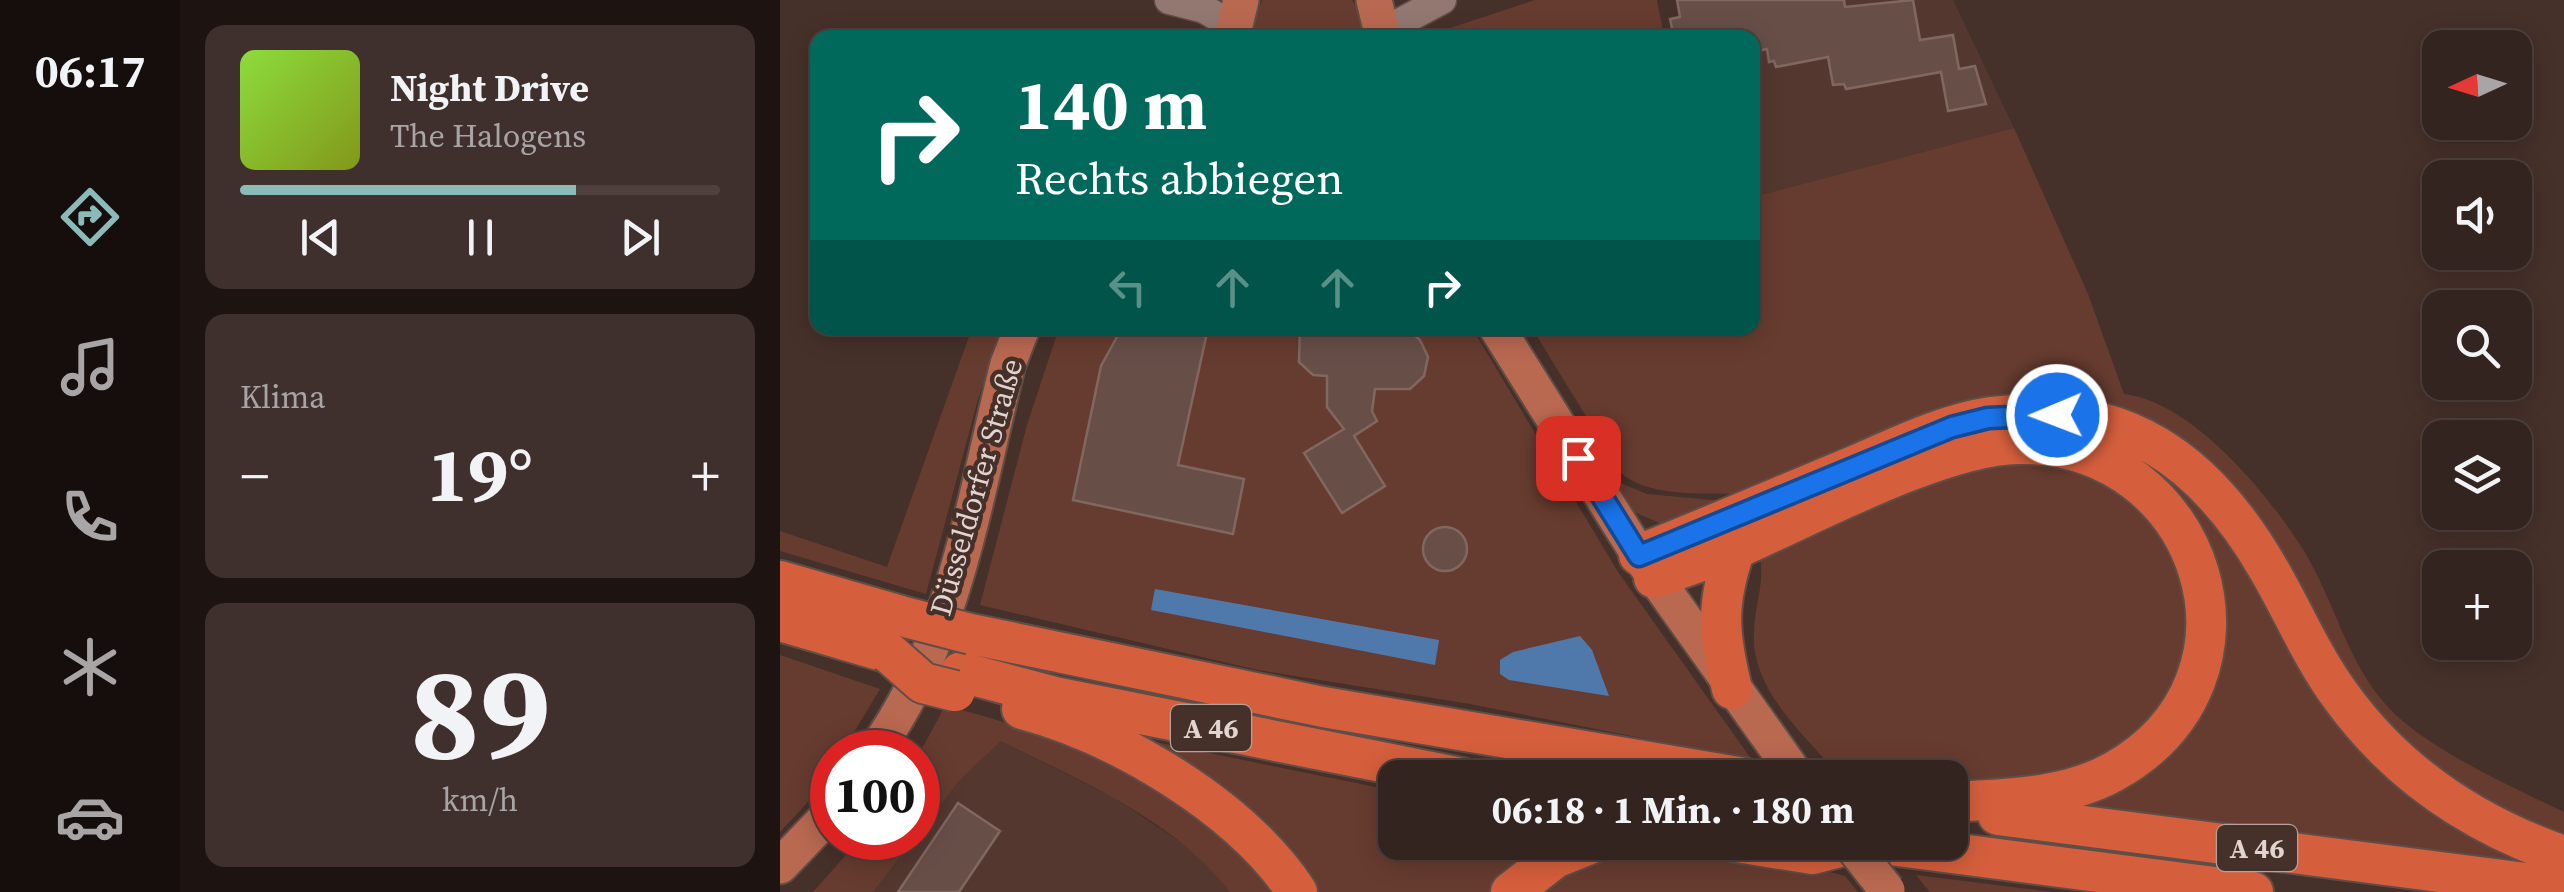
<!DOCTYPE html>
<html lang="de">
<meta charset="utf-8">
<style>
:root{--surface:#342420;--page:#3f302d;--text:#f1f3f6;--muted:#a9a4a5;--line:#4e413e;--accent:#8bbbb9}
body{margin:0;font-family:"Source Serif 4",serif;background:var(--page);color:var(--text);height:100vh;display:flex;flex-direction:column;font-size:38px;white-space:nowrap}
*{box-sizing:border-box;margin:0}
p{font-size:32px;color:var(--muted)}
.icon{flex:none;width:55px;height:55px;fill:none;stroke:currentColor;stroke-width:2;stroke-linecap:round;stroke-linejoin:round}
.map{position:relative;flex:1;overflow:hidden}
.side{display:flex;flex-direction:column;gap:25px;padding:25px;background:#1d1412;width:600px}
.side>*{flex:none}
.guide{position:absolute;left:30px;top:30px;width:950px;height:305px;border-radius:20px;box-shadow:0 5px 25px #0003,0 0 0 2px var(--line);background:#00695c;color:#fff;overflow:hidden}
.needle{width:65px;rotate:266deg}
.tools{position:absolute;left:1642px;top:30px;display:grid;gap:20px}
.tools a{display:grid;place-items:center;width:110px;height:110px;border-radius:20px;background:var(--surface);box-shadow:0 5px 25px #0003,0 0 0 2px var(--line);font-size:50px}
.speed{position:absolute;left:30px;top:730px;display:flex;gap:20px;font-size:50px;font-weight:700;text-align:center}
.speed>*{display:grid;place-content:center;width:130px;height:130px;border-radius:50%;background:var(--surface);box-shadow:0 5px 25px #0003,0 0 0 2px var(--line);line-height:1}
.speed .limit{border:15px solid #d22;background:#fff;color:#111}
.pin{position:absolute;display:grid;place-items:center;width:85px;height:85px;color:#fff;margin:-42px;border-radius:20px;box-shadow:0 5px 15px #0006}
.me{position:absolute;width:110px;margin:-55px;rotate:269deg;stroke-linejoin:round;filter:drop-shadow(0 0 8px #0008)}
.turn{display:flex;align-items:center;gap:35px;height:210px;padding:0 40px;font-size:45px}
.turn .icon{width:130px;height:130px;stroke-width:2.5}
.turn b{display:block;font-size:70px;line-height:85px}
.lanes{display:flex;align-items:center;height:95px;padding:0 40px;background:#0003;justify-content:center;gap:50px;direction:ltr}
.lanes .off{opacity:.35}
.big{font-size:75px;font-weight:700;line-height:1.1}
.side .widget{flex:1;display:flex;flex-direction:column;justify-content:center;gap:15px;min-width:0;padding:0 35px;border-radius:20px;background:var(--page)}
.side .dial{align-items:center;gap:0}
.dial b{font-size:130px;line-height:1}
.song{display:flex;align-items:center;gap:30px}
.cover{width:120px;height:120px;border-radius:15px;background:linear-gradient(135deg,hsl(90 70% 55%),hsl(70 70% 35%))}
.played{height:10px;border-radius:5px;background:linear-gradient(90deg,var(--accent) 70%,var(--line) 70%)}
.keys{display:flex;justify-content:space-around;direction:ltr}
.heat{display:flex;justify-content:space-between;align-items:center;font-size:55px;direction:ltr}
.trip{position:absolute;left:598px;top:760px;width:590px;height:100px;border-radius:20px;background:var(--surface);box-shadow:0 5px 25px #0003,0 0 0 2px var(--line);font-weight:700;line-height:100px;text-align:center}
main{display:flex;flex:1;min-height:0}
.menu{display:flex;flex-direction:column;width:180px;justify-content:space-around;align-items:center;background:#150e0d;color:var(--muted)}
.menu .icon{width:70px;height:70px}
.menu .selected{color:var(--accent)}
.menu b{font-size:45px;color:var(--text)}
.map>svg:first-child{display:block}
.built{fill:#54382f}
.green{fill:#673c30}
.water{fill:#5079ab}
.building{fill:#674f48;stroke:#80675f;stroke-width:2.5}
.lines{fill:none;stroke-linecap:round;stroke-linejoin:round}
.minor-casing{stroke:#5f4d47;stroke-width:31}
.major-casing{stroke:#5f4d47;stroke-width:39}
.highway-casing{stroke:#5f4d47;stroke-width:44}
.minor{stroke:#927871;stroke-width:28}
.major{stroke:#ba6951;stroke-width:35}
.highway{stroke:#d55f3c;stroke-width:40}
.major-bridge-casing{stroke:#5f4d47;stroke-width:39;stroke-linecap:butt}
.highway-bridge-casing{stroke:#5f4d47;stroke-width:44;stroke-linecap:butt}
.major-bridge{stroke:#ba6951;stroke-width:35}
.highway-bridge{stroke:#d55f3c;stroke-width:40}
.route-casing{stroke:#114b97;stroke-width:25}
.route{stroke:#1a73e8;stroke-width:18}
.labels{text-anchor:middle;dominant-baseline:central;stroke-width:9;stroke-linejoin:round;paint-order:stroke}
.shield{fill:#46302a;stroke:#b3a39e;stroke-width:2.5}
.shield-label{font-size:28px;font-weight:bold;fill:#e2d4d0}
.street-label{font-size:30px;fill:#e2d4d0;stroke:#46302a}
</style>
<main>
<nav class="menu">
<b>06:17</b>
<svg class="icon selected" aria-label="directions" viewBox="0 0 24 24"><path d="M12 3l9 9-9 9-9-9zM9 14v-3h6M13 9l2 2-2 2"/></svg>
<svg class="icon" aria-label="music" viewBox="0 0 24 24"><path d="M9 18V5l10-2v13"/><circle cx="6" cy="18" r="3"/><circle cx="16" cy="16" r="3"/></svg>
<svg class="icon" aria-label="phone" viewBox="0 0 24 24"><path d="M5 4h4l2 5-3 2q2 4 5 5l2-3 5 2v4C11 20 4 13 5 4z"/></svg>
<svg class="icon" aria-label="climate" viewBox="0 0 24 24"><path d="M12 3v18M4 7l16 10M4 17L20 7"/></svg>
<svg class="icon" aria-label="car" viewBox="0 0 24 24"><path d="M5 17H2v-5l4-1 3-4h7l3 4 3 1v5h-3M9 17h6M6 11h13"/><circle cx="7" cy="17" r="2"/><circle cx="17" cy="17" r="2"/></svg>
</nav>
<section class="side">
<div class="widget">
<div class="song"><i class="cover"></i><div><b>Night Drive</b><p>The Halogens</p></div></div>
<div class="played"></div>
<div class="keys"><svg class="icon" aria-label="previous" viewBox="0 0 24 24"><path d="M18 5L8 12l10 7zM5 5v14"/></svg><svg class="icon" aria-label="pause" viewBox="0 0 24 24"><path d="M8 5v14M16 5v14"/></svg><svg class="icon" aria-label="next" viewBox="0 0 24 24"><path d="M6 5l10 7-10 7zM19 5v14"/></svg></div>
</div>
<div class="widget"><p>Klima</p>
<div class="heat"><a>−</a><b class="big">19°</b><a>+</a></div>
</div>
<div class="widget dial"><b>89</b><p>km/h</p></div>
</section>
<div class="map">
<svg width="1784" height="892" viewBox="0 0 1784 892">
<rect width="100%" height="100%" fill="#46302a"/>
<path class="built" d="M937,0H1173L1234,128L973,197L972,38L944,37Z
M221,741L334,798L423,857L450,892H93L178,782Z"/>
<path class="green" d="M482,0H572L582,16L586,37L468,38Z
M755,0H877L884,37H643Z
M1234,128L1308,294L1344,394C1413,402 1489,495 1524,551C1555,602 1566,660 1607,706C1645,748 1732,787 1784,812V837L1709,806L1656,776L1561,670L1433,467C1402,438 1371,420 1331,407L955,494C922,493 866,497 840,472L752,328H972L973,197Z
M192,328H222L198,399L146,594L0,551V531L107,567Z
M279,328H692L838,572L972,760L690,704L478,670L200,605L247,425Z
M739,328L833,480L867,494L943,501L884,525L852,511L836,493L742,345Z
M1318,432L1438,508L1516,657L1766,864L1281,803L1326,788L1431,630L1362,476Z
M1281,460L1371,507L1413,605L1394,695L1312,774L1170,784V778L1055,771C1021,731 970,688 974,631C975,602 986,581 979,553L984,546L1208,463Z
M0,655L100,689L62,752H52C52,782 20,810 0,832Z
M165,706C290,736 410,791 492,892H450C394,819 302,782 221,741L178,782L138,835V756Z
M331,733L615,791V842L788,843L718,892H528Z
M81,838H135L93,892H33Z
M829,848L885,849L1039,869L1065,876L1078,892H745Z
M1136,875L1272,892H1150Z"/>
<path class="water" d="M375,589L659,640L655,665L371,610Z
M800,636L812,650L829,696L729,680L720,674V660L733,652Z"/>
<path class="building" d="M897,0H1064L1065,7L1133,0L1140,40L1173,35L1179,69L1195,66L1206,104L1168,111L1161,72L1066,89L1064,84L1053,85L1048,57L996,67L994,61L989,62L987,49L972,52V38H951L949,30L894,38L890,19L900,17Z
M342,328H428L398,465L464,479L453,534L293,500L321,366Z
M520,328H626L640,340L648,357L644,376L630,389H595L592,411L597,421L574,436L605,486L562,513L524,453L564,429L547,407V376L533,375L519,362Z
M643 549a22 22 0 1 1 44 0a22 22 0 1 1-44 0Z
M178,803L220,831L179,892H118Z"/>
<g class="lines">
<g class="minor-casing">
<path id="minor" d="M389,0L424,9L452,25
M604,31L662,0"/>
</g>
<g class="major-casing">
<path id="major" d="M594,0L603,38
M452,38L461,0
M717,328L859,555L1018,778
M94,752C175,642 195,494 228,364L242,328
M0,866L52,812"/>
</g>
<g class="highway-casing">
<path id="highway" d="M859,555C929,527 999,497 1069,468C1114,449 1162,424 1211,417C1343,400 1426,460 1489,570C1513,611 1532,657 1560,695C1616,773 1694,825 1784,856
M874,578L955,549
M0,581L121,616
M0,621L109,653
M191,634L543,707L964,778
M181,672L275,697L682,778
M952,689C938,632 936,604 955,549C1028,517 1161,445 1238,444C1425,441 1501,679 1333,772C1284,799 1224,799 1170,802
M242,709C339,735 461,807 517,892
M1218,815L1784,888
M957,842L1032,854L1079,842
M1087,842L1473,892
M731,892L775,858L815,842"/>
</g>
<use href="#minor" class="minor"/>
<use href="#major" class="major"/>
<use href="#highway" class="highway"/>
<g class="major-bridge-casing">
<path id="major-bridge" d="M1069,842L1107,890"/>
</g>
<g class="highway-bridge-casing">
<path id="highway-bridge" d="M121,616L191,634
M109,653L143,683L175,691"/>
</g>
<use href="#major-bridge" class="major-bridge"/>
<use href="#highway-bridge" class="highway-bridge"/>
</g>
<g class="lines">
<g class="route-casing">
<path id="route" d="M798,458L859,556L1172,427L1208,418L1277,415"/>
</g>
<use href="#route" class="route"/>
</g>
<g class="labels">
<g class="shield">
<rect x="391" y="705" width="80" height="46" rx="8"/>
<rect x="1437" y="825" width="80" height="46" rx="8"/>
</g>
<g class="shield-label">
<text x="431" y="728">A 46</text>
<text x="1477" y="848">A 46</text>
</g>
<g class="street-label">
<text transform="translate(196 487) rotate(-74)">Düsseldorfer Straße</text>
</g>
</g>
</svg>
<div class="tools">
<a><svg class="needle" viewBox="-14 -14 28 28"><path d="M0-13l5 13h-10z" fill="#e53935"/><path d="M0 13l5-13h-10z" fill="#a9a4a5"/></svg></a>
<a><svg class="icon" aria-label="sound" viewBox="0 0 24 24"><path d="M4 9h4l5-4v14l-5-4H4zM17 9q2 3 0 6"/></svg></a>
<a><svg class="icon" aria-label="search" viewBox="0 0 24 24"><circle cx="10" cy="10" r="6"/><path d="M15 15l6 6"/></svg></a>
<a><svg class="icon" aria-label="layers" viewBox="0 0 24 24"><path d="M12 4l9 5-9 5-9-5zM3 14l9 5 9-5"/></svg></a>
<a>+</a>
</div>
<div class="speed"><div class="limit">100</div></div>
<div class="pin" style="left:798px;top:458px;background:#d93025"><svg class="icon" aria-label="arrive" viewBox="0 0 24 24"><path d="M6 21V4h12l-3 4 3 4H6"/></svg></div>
<svg class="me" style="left:1277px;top:415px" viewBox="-20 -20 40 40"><circle r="17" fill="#1a73e8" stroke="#fff" stroke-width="3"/><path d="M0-11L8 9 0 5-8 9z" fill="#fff"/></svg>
<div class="trip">06:18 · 1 Min. · 180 m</div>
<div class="guide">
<div class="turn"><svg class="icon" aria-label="right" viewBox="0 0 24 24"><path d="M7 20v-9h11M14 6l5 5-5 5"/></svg><div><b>140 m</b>Rechts abbiegen</div></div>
<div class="lanes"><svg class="icon off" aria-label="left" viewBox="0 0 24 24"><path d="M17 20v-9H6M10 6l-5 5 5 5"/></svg><svg class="icon off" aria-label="ahead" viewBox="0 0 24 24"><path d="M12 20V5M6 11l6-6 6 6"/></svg><svg class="icon off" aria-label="ahead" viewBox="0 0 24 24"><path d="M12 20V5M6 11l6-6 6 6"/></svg><svg class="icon" aria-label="right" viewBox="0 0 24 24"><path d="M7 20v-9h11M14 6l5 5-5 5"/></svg></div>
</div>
</div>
</main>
